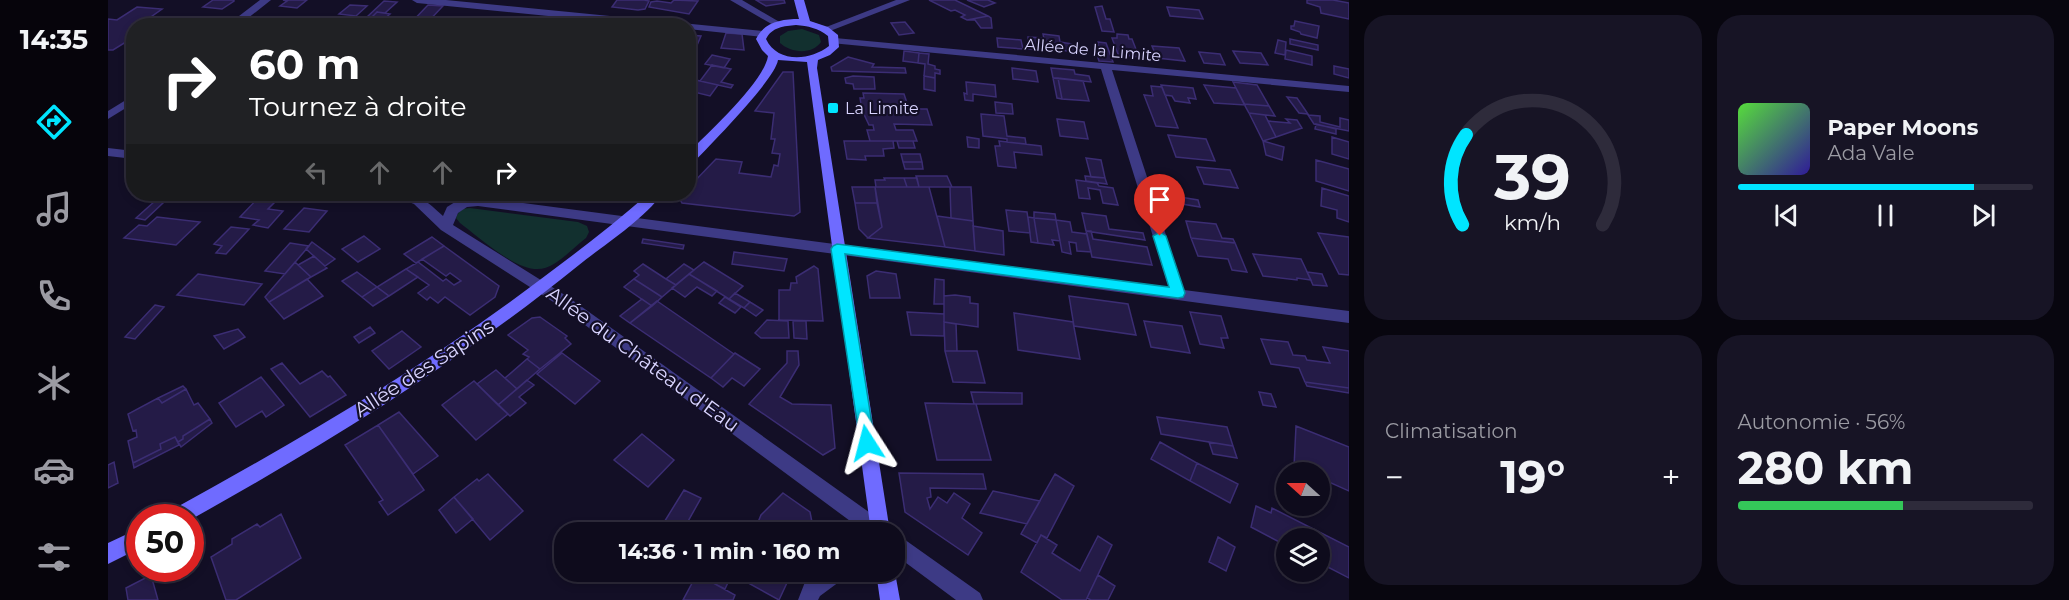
<!DOCTYPE html>
<html lang="fr">
<meta charset="utf-8">
<style>
:root{--surface:#0e0b1c;--page:#171425;--text:#f1f3f6;--muted:#9b9ba3;--line:#2e2b3b;--accent:#00e5ff}
body{margin:0;font-family:Montserrat,sans-serif;background:var(--page);color:var(--text);height:100vh;display:flex;flex-direction:column;font-size:22px;white-space:nowrap}
*{box-sizing:border-box;margin:0}
p{font-size:20px;color:var(--muted)}
.icon{flex:none;width:33px;height:33px;fill:none;stroke:currentColor;stroke-width:2;stroke-linecap:round;stroke-linejoin:round}
.map{position:relative;flex:1;overflow:hidden}
.panel{display:flex;flex-direction:column;gap:15px;padding:15px;background:#08060f;width:720px}
.panel>*{flex:none}
.banner{position:absolute;left:18px;top:18px;width:570px;height:183px;border-radius:24px;box-shadow:0 3px 9px #0003,0 0 0 2px var(--line);background:#202124;color:#fff;overflow:hidden}
.needle{width:39px;rotate:291deg}
.buttons{position:absolute;left:1168px;top:462px;display:grid;gap:12px}
.buttons a{display:grid;place-items:center;width:54px;height:54px;border-radius:50%;background:var(--surface);box-shadow:0 3px 9px #0003,0 0 0 2px var(--line);font-size:30px}
.speed{position:absolute;left:18px;top:504px;display:flex;gap:12px;font-size:30px;font-weight:700;text-align:center}
.speed>*{display:grid;place-content:center;width:78px;height:78px;border-radius:50%;background:var(--surface);box-shadow:0 3px 9px #0003,0 0 0 2px var(--line);line-height:1}
.speed .limit{border:9px solid #d22;background:#fff;color:#111}
.pin{position:absolute;display:grid;place-items:center;width:51px;height:51px;color:#fff;margin:-62px -26px;border-radius:50% 50% 50% 0;rotate:-45deg;box-shadow:0 0 6px #0007}
.pin .icon{rotate:45deg}
.me{position:absolute;width:66px;margin:-33px;rotate:351deg;stroke-linejoin:round;filter:drop-shadow(0 0 4px #0008)}
.turn{display:flex;align-items:center;gap:21px;height:126px;padding:0 24px;font-size:27px}
.turn .icon{width:78px;height:78px;stroke-width:2.5}
.turn b{display:block;font-size:42px;line-height:51px}
.lanes{display:flex;align-items:center;height:57px;padding:0 24px;background:#0003;justify-content:center;gap:30px;direction:ltr}
.lanes .off{opacity:.35}
.big{font-size:45px;font-weight:700;line-height:1.1}
.panel .card{flex:1;display:flex;flex-direction:column;justify-content:center;gap:9px;min-width:0;padding:0 21px;border-radius:24px;background:var(--page)}
.panel .dial{align-items:center;gap:0}
.dial svg{height:156px;overflow:visible;fill:none;stroke:var(--line);stroke-width:7;stroke-linecap:round;text-anchor:middle}
.dial text{fill:var(--text);stroke:none}
.song{display:flex;align-items:center;gap:18px}
.cover{width:72px;height:72px;border-radius:9px;background:linear-gradient(135deg,hsl(110 70% 55%),hsl(250 70% 35%))}
.played{height:6px;border-radius:3px;background:linear-gradient(90deg,var(--accent) 80%,var(--line) 80%)}
.keys{display:flex;justify-content:space-around;direction:ltr}
.heat{display:flex;justify-content:space-between;align-items:center;font-size:33px;direction:ltr}
.charge{height:9px;border-radius:4px;background:linear-gradient(90deg,#34c759 56%,var(--line) 0)}
.panel .tiles{flex:1;display:grid;gap:15px;grid-template-columns:repeat(2,1fr)}
.trip{position:absolute;left:446px;top:522px;width:351px;height:60px;border-radius:24px;background:var(--surface);box-shadow:0 3px 9px #0003,0 0 0 2px var(--line);font-weight:700;line-height:60px;text-align:center}
main{display:flex;flex:1;min-height:0}
.menu{display:flex;flex-direction:column;width:108px;justify-content:space-around;align-items:center;background:#06040b;color:var(--muted)}
.menu .icon{width:42px;height:42px}
.menu .on{color:var(--accent)}
.menu b{font-size:27px;color:var(--text)}
.map>svg:first-child{display:block}
.green{fill:#12302f}
.building{fill:#241b47;stroke:#3b2d73;stroke-width:1.5}
.lines{fill:none;stroke-linecap:round;stroke-linejoin:round}
.minor{fill:#3d3a85;fill-rule:evenodd}
.secondary{fill:#6f6bff;fill-rule:evenodd}
.route{fill:#00e5ff;stroke:#0095a6;stroke-width:1.5}
.poi-dot{fill:#00e5ff;stroke:#130f26;stroke-width:2}
.labels{text-anchor:middle;dominant-baseline:central;stroke-width:4.5;stroke-linejoin:round;paint-order:stroke}
.far-street-label{font-size:16px;fill:#d9d4ff;stroke:#130f26}
.far-poi-label{font-size:16px;fill:#d9d4ff;stroke:#130f26;text-anchor:start}
.street-label{font-size:20px;fill:#d9d4ff;stroke:#130f26}
</style>
<main>
<nav class="menu">
<b>14:35</b>
<svg class="icon on" aria-label="directions" viewBox="0 0 24 24"><path d="M12 3l9 9-9 9-9-9zM9 14v-3h6M13 9l2 2-2 2"/></svg>
<svg class="icon" aria-label="music" viewBox="0 0 24 24"><path d="M9 18V5l10-2v13"/><circle cx="6" cy="18" r="3"/><circle cx="16" cy="16" r="3"/></svg>
<svg class="icon" aria-label="phone" viewBox="0 0 24 24"><path d="M5 4h4l2 5-3 2q2 4 5 5l2-3 5 2v4C11 20 4 13 5 4z"/></svg>
<svg class="icon" aria-label="climate" viewBox="0 0 24 24"><path d="M12 3v18M4 7l16 10M4 17L20 7"/></svg>
<svg class="icon" aria-label="car" viewBox="0 0 24 24"><path d="M5 17H2v-5l4-1 3-4h7l3 4 3 1v5h-3M9 17h6M6 11h13"/><circle cx="7" cy="17" r="2"/><circle cx="17" cy="17" r="2"/></svg>
<svg class="icon" aria-label="filters" viewBox="0 0 24 24"><path d="M4 7h16M4 17h16"/><circle cx="9" cy="7" r="2"/><circle cx="15" cy="17" r="2"/></svg>
</nav>
<div class="map">
<svg width="1241" height="600" viewBox="0 0 1241 600">
<rect width="100%" height="100%" fill="#130f26"/>
<path class="green" d="M694,29L711,35L713,42C704,55 683,53 672,43V36L680,31Z
M362,208L470,222L479,226L481,232L478,238C466,247 451,264 437,268C412,276 371,237 352,223L348,218C350,211 355,208 362,208Z"/>
<path class="building" d="M105,0H126V1L114,9L95,7Z
M199,0L189,8L172,6L179,1L175,0Z
M509,0H536L541,1L537,9L530,10L504,7Z
M566,0L590,1L581,14L541,7L543,2L549,1L563,3Z
M648,0H676L677,3L658,6Z
M821,0H847L880,16L859,20L853,17L857,15L847,10L843,11Z
M859,0H880L887,3L876,7Z
M1199,0H1225L1241,3V19L1213,13L1212,7L1199,3Z
M276,1L289,2L277,13L269,12L264,17H259Z
M242,5L259,6L248,16L231,14Z
M320,5L335,6L316,26H300Z
M994,6L998,19H1002L1006,32L994,31L987,7Z
M29,7L54,9L30,26H26V37L5,50H0V19L9,20Z
M1059,7L1091,10L1095,19L1062,16Z
M269,12L282,14L274,21L256,19L259,17H264Z
M880,16L883,18L884,28H873L867,20H859Z
M346,17L368,20L362,26H339Z
M165,20L186,22L181,26L160,24Z
M1187,21L1211,26L1209,38L1193,34L1192,32L1183,29V26H1186Z
M797,22L806,33L791,35L783,23Z
M618,33L634,34L636,50L613,48Z
M935,34L951,36L952,42L970,45L971,52L938,49Z
M1009,34L1020,35L1021,39H1024L1031,57L1010,54L1004,38H1009Z
M580,35L593,36L587,50L580,49Z
M920,37L936,38L938,51L921,49Z
M889,38L913,40L915,49L890,47Z
M1182,39L1210,45V50L1182,44Z
M1170,40L1178,42L1177,55L1167,53Z
M990,42L998,43L1005,62L991,61L986,45H990Z
M1044,46L1071,48L1077,61L1049,58Z
M1178,50L1204,56V65L1177,59Z
M796,51L811,53L810,63L795,61Z
M1125,51L1153,53L1160,65L1132,63Z
M1091,52L1112,54L1117,65L1096,63Z
M811,53L821,54L820,64L827,66V69L832,70V74L827,73V78L816,76L817,64L810,63Z
M604,55L622,59L616,68L597,64Z
M740,57L766,64L764,67L797,68L798,73L724,71L723,67Z
M604,65L623,69L613,82L625,85L623,88L592,81Z
M1226,66L1241,69V78L1226,74Z
M904,68L928,71L930,82L905,79Z
M943,68L966,70L967,74L981,76L983,82L945,78Z
M675,72H685L692,212L686,216L574,203L571,198L575,194H580V188L608,159L634,162L631,173L663,177L666,165L670,166L672,154L664,153L667,139H663L666,113L647,111Z
M745,76L766,77L767,89H746L745,84L738,83L737,78Z
M816,76L827,78V91L816,89Z
M581,78L592,81L610,85L602,96L582,91L584,90L580,89Z
M945,78H950L954,99L949,98Z
M950,78L975,81L981,101L954,99Z
M858,82L887,85L888,97L865,94V101L857,100L856,93L859,94Z
M1125,82L1149,85L1161,106L1136,104Z
M1053,85L1085,88L1088,99L1080,98L1082,103L1067,101L1064,96L1057,95Z
M1096,85L1128,88L1137,105L1106,103Z
M1043,86L1054,87L1070,128L1048,126L1036,95L1045,96Z
M755,93L796,94L801,109H819L824,125L786,124L788,130H805L809,141H762L759,130H766L765,125H761L754,110L752,98H756Z
M1179,97L1189,98L1200,114L1191,113Z
M887,102L904,104L905,114L888,113Z
M1136,104L1161,106L1167,116L1141,113Z
M1141,113L1157,115L1168,137L1155,141Z
M873,114L896,116L899,136L917,138L918,144L899,142V139L875,136Z
M1200,115L1212,116V122L1232,127V118L1241,120V131L1206,124Z
M949,119L976,122L980,139L952,136Z
M1178,119L1189,120L1194,128L1168,137L1160,121L1182,123Z
M1208,124L1228,129V134L1207,129Z
M1060,135L1098,139L1107,161L1068,157Z
M859,137L871,139V148L860,147Z
M1224,137L1241,142V159L1224,154Z
M736,141H785L786,148L775,149L776,156H757L758,160L739,159Z
M789,141H805L807,148H791Z
M891,141L933,146L934,155L906,152L908,168L890,166L887,146H892Z
M1155,141L1176,147L1174,160L1158,155Z
M793,154H812L814,162H795Z
M978,158L993,160L997,178L983,177Z
M1208,160L1241,169V191L1208,181Z
M795,162H814L815,169H797Z
M1089,167L1122,170L1130,188L1096,184Z
M808,176H839L844,187H811Z
M977,176L997,178L999,184L978,181Z
M776,178H796L799,187H768L767,180H777Z
M796,178H809L811,187H799Z
M968,180L989,183L991,186L1005,188L1010,205L995,203L992,190L980,188L982,199L971,198Z
M744,187H767L769,203H747Z
M767,187H821L837,247L760,238L774,227Z
M842,187H863L865,221L843,218Z
M1214,188L1241,196V222L1229,218V210L1213,206Z
M452,194H518L513,198L501,202L450,196Z
M153,195L171,198L160,209L175,211L160,228L145,225L151,220L132,217Z
M1072,197L1090,200L1092,207L1074,204Z
M47,201L56,202L37,220L28,218Z
M747,203H769L774,227L760,238L751,229Z
M196,208L219,211L201,232L176,229Z
M898,210L919,212L922,233L901,231Z
M926,212L947,214L948,220L926,218Z
M974,213L998,216L1001,229L1035,233L1037,240L978,231Z
M829,216L865,221L867,251L837,247Z
M49,217L92,222L68,245L16,238L31,225L39,226Z
M920,217L926,218L930,243L923,242Z
M926,218L948,220L952,241L944,240L946,245L930,243Z
M948,220L962,222L964,232L979,234L983,252L969,251L968,243L961,242L963,254L954,252Z
M1078,221L1108,224L1114,238L1125,239L1127,243L1083,238Z
M865,226L895,231L896,255L867,251Z
M123,227L141,229L118,254L108,253L114,246L106,244Z
M978,231H983L985,239L1039,247L1044,265L984,257Z
M1210,233L1241,237V275L1231,274Z
M256,236L272,249L250,262L234,249Z
M324,237L336,246L308,263L296,254Z
M1083,238L1127,243L1139,272L1124,270L1120,259L1090,256Z
M535,239L576,245L575,249L534,243Z
M204,242L227,259L217,266L198,249Z
M182,243L201,246L177,274L157,271Z
M336,246L391,286L387,297L362,315L337,297L330,303L322,297L319,300L310,293L321,285L298,269L310,262L335,281L338,279L346,285L353,281L342,273L338,276L314,259Z
M626,252L679,259L676,271L624,264Z
M1145,254L1193,259L1203,280L1189,278V280L1155,276Z
M206,256L219,268L203,277L190,265Z
M187,262L203,277L161,302L157,297Z
M596,262L635,286L621,299L581,274Z
M535,264L558,279L568,285L554,297L526,279L531,275L526,271Z
M576,264L586,270L568,285L558,279Z
M706,266L710,269L715,321L671,320V290H682L683,283H689L688,277Z
M298,269L310,277L281,296L269,287Z
M768,271L788,274L792,298H762L759,276Z
M249,272L269,287L254,297L234,281Z
M1199,272L1214,274L1219,286L1205,285Z
M90,274L154,284L136,305L69,295Z
M581,274L609,291L604,296L589,287L577,297L564,288Z
M199,279L215,296L176,319L161,302Z
M526,279L554,297L544,306L516,287Z
M827,279L836,280V304H826Z
M269,287L281,296L265,306L254,297Z
M627,293L642,302L636,308L621,299Z
M847,295L862,297V303L870,304V327L836,322V296Z
M961,296L1020,304L1028,335L966,326Z
M617,297L633,307L627,313L611,303Z
M534,299L544,306L522,323L512,316Z
M549,301L626,354L603,378L522,323Z
M642,302L655,310L648,316L636,308Z
M47,305L56,307L27,339L17,337Z
M799,312L836,314V336L803,335Z
M1082,312L1113,316L1120,338H1113L1116,348L1092,344Z
M906,313L965,322L972,359L910,350Z
M432,317L459,336L457,338L463,344L432,369L419,359L421,357L415,354L420,350L400,335L424,318Z
M659,320L680,321L681,338H653L647,333Z
M685,321H698L699,339L686,338Z
M1036,321L1074,326L1082,353L1043,347Z
M836,322L848,324L849,351H837Z
M262,327L267,333L251,343L246,337Z
M130,329L137,337L116,349L106,336Z
M294,331L313,347L281,369L264,351Z
M1153,339L1180,342L1185,355L1197,356L1199,360L1222,363L1215,347L1241,351V388L1197,382L1191,368L1163,364Z
M679,351H690L691,365L672,397L684,404L723,405L727,448L715,455L641,404L679,363Z
M837,351H869L877,383L845,382Z
M454,353L492,381L467,404L429,374Z
M627,353L652,369L636,386L624,378L615,387L603,378Z
M419,359L432,369L409,389L397,378Z
M174,363L192,384L214,371L220,377L222,376L238,395L202,417L163,369Z
M388,370L409,389L390,405L369,384Z
M153,377L176,405L158,417L154,411L128,427L111,403Z
M419,380L426,385L411,397L418,403L402,416L390,405Z
M366,381L400,414L368,440L334,405Z
M1197,382L1241,388V393L1199,386Z
M75,386L78,389L54,403L50,398Z
M78,389L86,405L90,403L102,419L75,436V439L70,442L67,437L52,444L53,449L25,463L20,441L29,437L28,430L25,431L20,414L50,398L54,403Z
M863,392L914,393V404H866Z
M1151,392L1163,394L1168,407L1155,405Z
M817,403L868,404L883,460H829Z
M291,412L330,456L305,474L270,425Z
M1049,417L1119,427L1125,446L1053,434Z
M102,419L104,423L73,447L70,442L75,439V436Z
M270,425L316,490L280,515L271,502L275,500L237,445Z
M1188,426L1241,447V491L1212,478V472H1199L1186,467Z
M534,434L566,460L540,487L506,460Z
M67,437L71,445L26,468L25,463L53,449L52,444Z
M1052,442L1089,463L1082,481L1043,459Z
M1101,442L1125,446L1129,458L1105,454Z
M6,462L10,483L0,488V465Z
M1089,463L1130,484L1122,503L1082,481Z
M791,473L875,474L878,489L822,488L823,497L819,498L822,509L830,497L839,503L846,493L862,504L854,518L874,533L860,555L797,512Z
M380,474L415,511L382,540L346,497L369,479L371,481Z
M947,474L966,486L939,538L933,535L929,543L913,534Z
M576,490L593,498L578,525L585,528L589,522L610,532H550Z
M885,491L932,501L919,524L872,513Z
M675,493L702,512L705,527L702,532H646L653,515Z
M346,497L365,519L348,533L331,510Z
M1148,506L1163,513L1164,508L1241,547V578L1212,563V538H1179V546L1143,527Z
M173,514L193,558L128,600H118L103,557L124,544V539L149,524L152,527Z
M933,535L949,545L944,553L972,571L990,536L1004,545L978,600H954L913,572Z
M1110,537L1127,547L1118,571L1101,562Z
M583,572H619L624,574L617,589Z
M626,572H684L671,600L624,574Z
M589,574L627,595L625,600H575Z
M43,575L50,600H20L18,588Z
M990,575L1007,586L1000,600H983L979,598Z"/>
<g class="lines">
<path class="minor" d="M152,0H163L130,26H118Z
M304,0H338L655,31L660,34L655,37L580,29V26H541L309,3Z
M622,0H634L675,24L667,26Z
M788,0H802L722,31L713,29Z
M727,38L1241,86V92L1004,70L1076,290L1241,311V323L370,206L359,207L350,213L345,225L460,297L779,525L782,532H757L450,305L333,230L306,204L288,197L286,194C309,192 319,201 335,216L339,207L347,202L315,197L314,194H346L1061,288L993,69L723,43V39Z
M26,95V103L0,119V111Z
M0,148L26,151V159L0,156Z
M786,532L872,593L875,600H848L786,554Z
M711,572H738L735,579L712,596L710,600H690L697,582Z"/>
<path class="secondary" d="M686,0H696L702,21L720,27L730,35L731,47L722,55L710,60L709,68L782,532H763L699,62L670,60C667,80 602,145 584,164L580,165V153C601,132 656,82 660,56L654,50L648,39C656,22 674,19 691,19ZM688,25C700,26 710,28 720,36L721,46C702,61 669,63 658,39C664,27 676,26 688,25Z
M540,194H554C535,220 496,245 471,265C350,363 218,444 82,520V518H58L60,512C191,440 319,366 437,276C472,250 507,223 540,194Z
M32,528V548L0,564V543Z
M786,567L792,600H772L768,572H786Z"/>
</g>
<path class="route" d="M1052,232L1058,236L1077,293L1075,297L1070,298L737,254L767,443L765,448L759,451L753,448L723,249L725,246L729,244L1061,287L1045,236Z"/>
<rect class="poi-dot" x="719" y="102" width="12" height="12" rx="3"/>
<g class="labels">
<g class="far-street-label">
<text transform="translate(985 50) rotate(5)">Allée de la Limite</text>
</g>
<g class="far-poi-label">
<text x="737" y="108">La Limite</text>
</g>
<g class="street-label">
<text transform="translate(535 359) rotate(36)">Allée du Château d'Eau</text>
<text transform="translate(316 368) rotate(-33)">Allée des Sapins</text>
</g>
</g>
</svg>
<div class="buttons">
<a><svg class="needle" viewBox="-14 -14 28 28"><path d="M0-13l5 13h-10z" fill="#e53935"/><path d="M0 13l5-13h-10z" fill="#9b9ba3"/></svg></a>
<a><svg class="icon" aria-label="layers" viewBox="0 0 24 24"><path d="M12 4l9 5-9 5-9-5zM3 14l9 5 9-5"/></svg></a>
</div>
<div class="speed"><div class="limit">50</div></div>
<div class="pin" style="left:1052px;top:236px;background:#d93025"><svg class="icon" aria-label="arrive" viewBox="0 0 24 24"><path d="M6 21V4h12l-3 4 3 4H6"/></svg></div>
<svg class="me" style="left:759px;top:443px" viewBox="-20 -20 40 40"><path d="M0-17L14 15 0 8-14 15z" fill="#00e5ff" stroke="#fff" stroke-width="4"/></svg>
<div class="trip">14:36 · 1 min · 160 m</div>
<div class="banner">
<div class="turn"><svg class="icon" aria-label="right" viewBox="0 0 24 24"><path d="M7 20v-9h11M14 6l5 5-5 5"/></svg><div><b>60 m</b>Tournez à droite</div></div>
<div class="lanes"><svg class="icon off" aria-label="left" viewBox="0 0 24 24"><path d="M17 20v-9H6M10 6l-5 5 5 5"/></svg><svg class="icon off" aria-label="ahead" viewBox="0 0 24 24"><path d="M12 20V5M6 11l6-6 6 6"/></svg><svg class="icon off" aria-label="ahead" viewBox="0 0 24 24"><path d="M12 20V5M6 11l6-6 6 6"/></svg><svg class="icon" aria-label="right" viewBox="0 0 24 24"><path d="M7 20v-9h11M14 6l5 5-5 5"/></svg></div>
</div>
</div>
<section class="panel">
<div class="tiles">
<div class="card dial"><svg viewBox="0 0 100 80">
<path d="M14 69A42 42 0 1 1 86 69"/>
<path d="M14 69A42 42 0 0 1 16 23" stroke="#00e5ff"/>
<text x="50" y="56" font-size="32" font-weight="700">39</text>
<text x="50" y="72" font-size="11">km/h</text>
</svg></div>
<div class="card">
<div class="song"><i class="cover"></i><div><b>Paper Moons</b><p>Ada Vale</p></div></div>
<div class="played"></div>
<div class="keys"><svg class="icon" aria-label="previous" viewBox="0 0 24 24"><path d="M18 5L8 12l10 7zM5 5v14"/></svg><svg class="icon" aria-label="pause" viewBox="0 0 24 24"><path d="M8 5v14M16 5v14"/></svg><svg class="icon" aria-label="next" viewBox="0 0 24 24"><path d="M6 5l10 7-10 7zM19 5v14"/></svg></div>
</div>
<div class="card"><p>Climatisation</p>
<div class="heat"><a>−</a><b class="big">19°</b><a>+</a></div>
</div>
<div class="card"><p>Autonomie · 56%</p><b class="big">280 km</b><div class="charge"></div></div>
</div>
</section>
</main>
